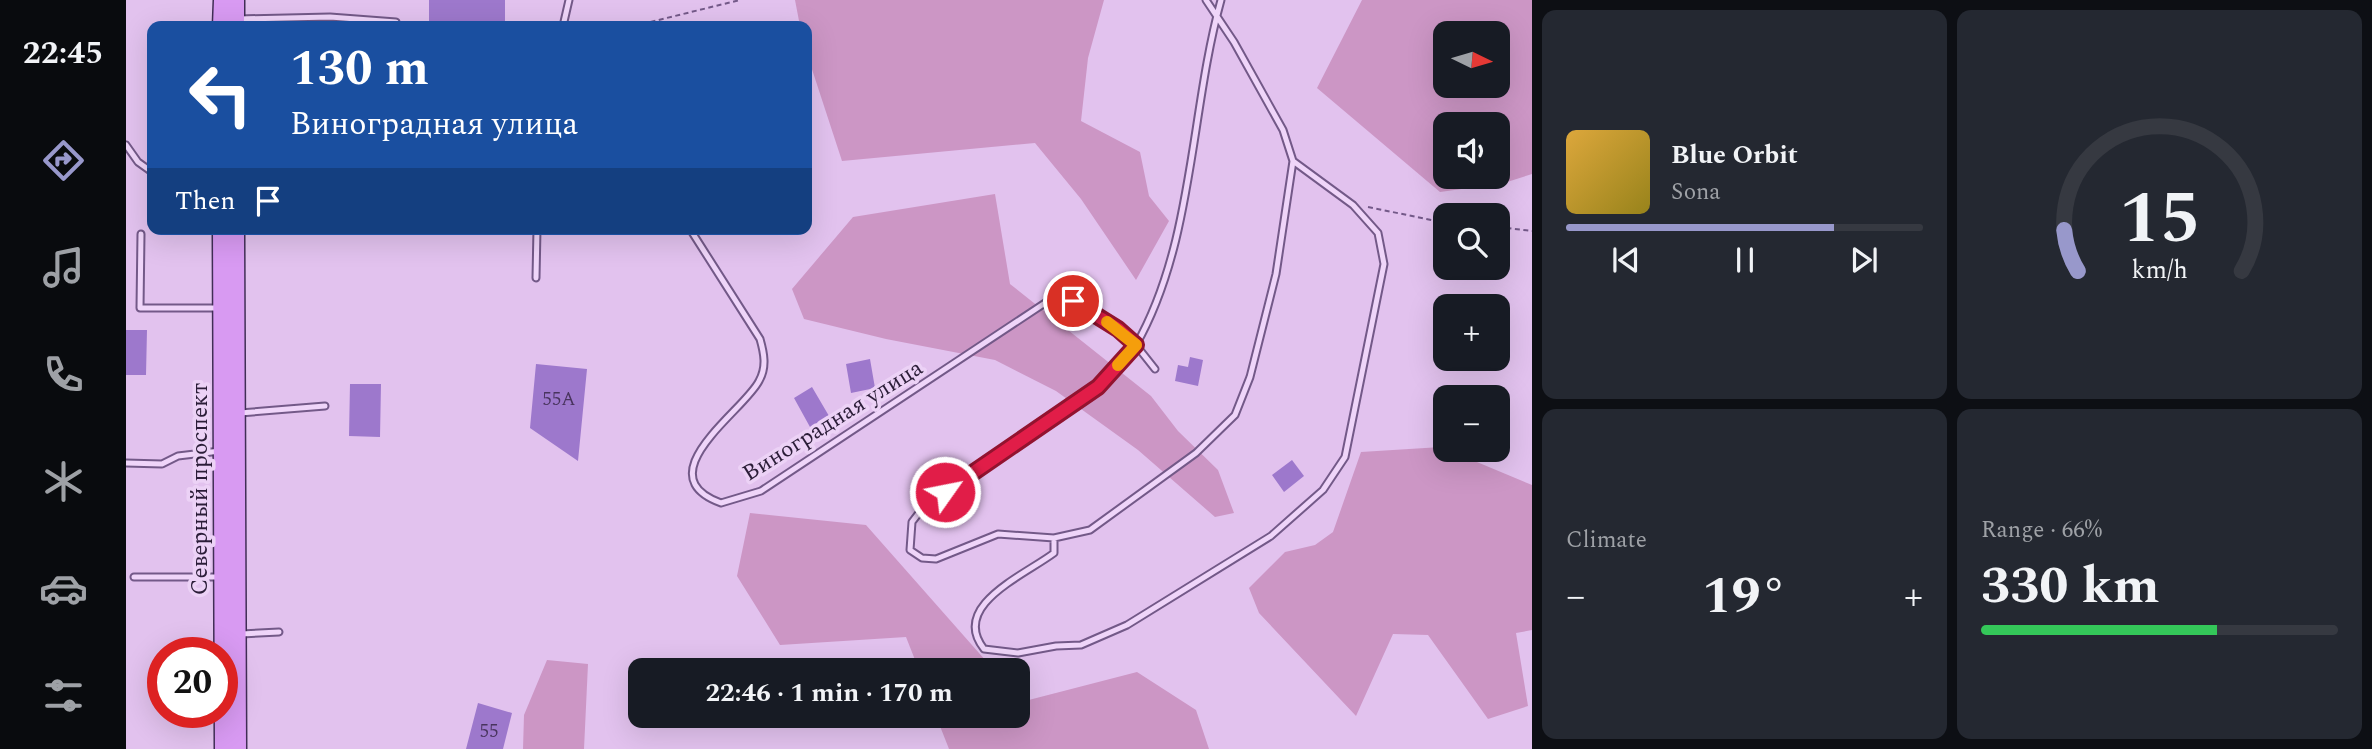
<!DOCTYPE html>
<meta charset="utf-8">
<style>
:root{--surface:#171b24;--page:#242831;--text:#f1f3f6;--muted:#9ea1a6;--line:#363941;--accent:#9898cb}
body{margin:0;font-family:Spectral,serif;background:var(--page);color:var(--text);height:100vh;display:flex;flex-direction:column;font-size:26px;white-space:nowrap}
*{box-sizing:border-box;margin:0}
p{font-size:23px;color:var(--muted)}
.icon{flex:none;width:38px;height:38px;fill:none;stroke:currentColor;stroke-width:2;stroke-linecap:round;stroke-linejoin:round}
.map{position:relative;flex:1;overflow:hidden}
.drawer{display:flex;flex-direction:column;gap:10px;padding:10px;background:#0d0f14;width:840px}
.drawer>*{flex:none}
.guide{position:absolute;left:21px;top:21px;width:665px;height:214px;border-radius:14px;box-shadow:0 7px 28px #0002;background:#1a4fa0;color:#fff;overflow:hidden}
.needle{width:46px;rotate:95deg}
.fabs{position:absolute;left:1307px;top:21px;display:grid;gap:14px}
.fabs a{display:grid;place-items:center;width:77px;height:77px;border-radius:14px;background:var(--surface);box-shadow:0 7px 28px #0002;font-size:35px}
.speed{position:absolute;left:21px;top:637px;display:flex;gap:14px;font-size:35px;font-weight:700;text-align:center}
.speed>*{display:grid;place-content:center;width:91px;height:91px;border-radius:50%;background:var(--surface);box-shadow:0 7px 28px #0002;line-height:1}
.speed .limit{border:10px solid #d22;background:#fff;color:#111}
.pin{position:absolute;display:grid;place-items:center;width:60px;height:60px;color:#fff;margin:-30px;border:4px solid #fff;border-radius:50%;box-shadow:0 2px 7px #0007}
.me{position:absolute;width:77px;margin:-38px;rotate:57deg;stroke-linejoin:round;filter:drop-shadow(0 0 5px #0008)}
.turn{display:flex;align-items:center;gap:24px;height:147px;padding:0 28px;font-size:32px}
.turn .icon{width:91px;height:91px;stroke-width:2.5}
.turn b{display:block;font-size:49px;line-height:60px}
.then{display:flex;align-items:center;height:66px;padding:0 28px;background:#0003;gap:14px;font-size:26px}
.big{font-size:52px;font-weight:700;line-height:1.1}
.drawer .card{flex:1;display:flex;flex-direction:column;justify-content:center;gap:10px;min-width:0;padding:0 24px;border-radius:14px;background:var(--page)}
.drawer .dial{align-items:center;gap:0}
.dial svg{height:182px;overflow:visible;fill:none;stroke:var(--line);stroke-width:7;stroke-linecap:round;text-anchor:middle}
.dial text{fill:var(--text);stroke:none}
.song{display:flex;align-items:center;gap:21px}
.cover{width:84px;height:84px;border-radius:10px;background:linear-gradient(135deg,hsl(40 70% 55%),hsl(50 70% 35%))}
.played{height:7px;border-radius:4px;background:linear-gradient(90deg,var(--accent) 75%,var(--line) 75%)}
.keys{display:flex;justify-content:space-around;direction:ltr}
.heat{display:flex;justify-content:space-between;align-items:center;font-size:38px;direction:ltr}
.charge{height:10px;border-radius:5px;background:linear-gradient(90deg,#34c759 66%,var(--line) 0)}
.drawer .tiles{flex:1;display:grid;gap:10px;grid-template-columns:repeat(2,1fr)}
.trip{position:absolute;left:502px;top:658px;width:402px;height:70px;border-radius:14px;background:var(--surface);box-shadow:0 7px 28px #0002;font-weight:700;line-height:70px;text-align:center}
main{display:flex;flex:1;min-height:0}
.menu{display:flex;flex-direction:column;width:126px;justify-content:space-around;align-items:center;background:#090b0e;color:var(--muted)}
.menu .icon{width:49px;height:49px}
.menu .on{color:var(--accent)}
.menu b{font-size:32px;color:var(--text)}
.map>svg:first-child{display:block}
.green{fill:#cc96c5;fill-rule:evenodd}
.building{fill:#9d78cc}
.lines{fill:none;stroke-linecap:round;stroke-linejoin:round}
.service-casing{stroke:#735988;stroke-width:9}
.primary-casing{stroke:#412e56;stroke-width:19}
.path{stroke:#735988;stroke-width:2;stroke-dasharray:5 3.5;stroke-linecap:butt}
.service{stroke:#efd5f9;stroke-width:5}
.primary{stroke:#d89af2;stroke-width:16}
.route-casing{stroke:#92132f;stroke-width:18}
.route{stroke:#e11d48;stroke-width:12}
.slow{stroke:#f59e0b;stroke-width:12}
.labels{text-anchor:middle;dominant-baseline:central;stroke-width:7;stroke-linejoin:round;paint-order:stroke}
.number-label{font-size:19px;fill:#48345d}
.street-label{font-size:23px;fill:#2b1d38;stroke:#ecd2f6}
</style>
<main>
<nav class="menu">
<b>22:45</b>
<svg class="icon on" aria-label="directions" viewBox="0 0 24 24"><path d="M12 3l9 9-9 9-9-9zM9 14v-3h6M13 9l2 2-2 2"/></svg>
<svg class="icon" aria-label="music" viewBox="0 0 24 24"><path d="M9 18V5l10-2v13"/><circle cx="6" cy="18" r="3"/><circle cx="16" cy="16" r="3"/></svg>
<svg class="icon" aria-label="phone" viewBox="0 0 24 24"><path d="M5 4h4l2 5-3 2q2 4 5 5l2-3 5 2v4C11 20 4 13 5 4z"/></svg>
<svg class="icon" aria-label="climate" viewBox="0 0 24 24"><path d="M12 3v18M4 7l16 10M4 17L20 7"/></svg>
<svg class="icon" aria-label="car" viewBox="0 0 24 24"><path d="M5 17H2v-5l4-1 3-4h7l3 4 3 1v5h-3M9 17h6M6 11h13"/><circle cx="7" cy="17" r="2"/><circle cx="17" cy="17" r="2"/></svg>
<svg class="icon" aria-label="filters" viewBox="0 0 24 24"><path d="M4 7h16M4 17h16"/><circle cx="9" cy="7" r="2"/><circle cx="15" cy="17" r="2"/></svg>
</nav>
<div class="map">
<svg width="1406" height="749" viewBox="0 0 1406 749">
<rect width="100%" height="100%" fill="#e2c2ee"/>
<path class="green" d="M669,0H978L962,58L955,121L1014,152L1023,196L1043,221L1010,280L955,199L909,143L716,161L681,54V26H674Z
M1236,0H1406V174L1378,183L1314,192L1191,88ZM1372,33V86H1320V33ZM1372,124V177H1320V124Z
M869,194L884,284L1025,396L1052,431L1092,470L1108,513L1089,517L1012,450L930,391L869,360L760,339L678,319L666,289L727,217Z
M1315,447L1406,485V630L1390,633L1402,706L1362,719L1302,635L1267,634L1230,716L1133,613L1123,588L1159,552L1189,545L1207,532L1235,452Z
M624,513L740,525L868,670H793L780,637L654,645L611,576Z
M421,660L462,664L458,749H397L398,715Z
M1011,672L1070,710L1083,749H823L810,716H892L893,699L895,702Z"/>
<path class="building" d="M303,0H379V26H303Z
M0,330H21L20,375H0Z
M1064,357L1077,360L1072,386L1049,381L1052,365L1062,367Z
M744,359L749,388L725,393L720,364Z
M410,364L461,369L452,461L404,428Z
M224,384H255L254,437L223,436Z
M686,387L703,416L684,427L668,398Z
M1166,460L1178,476L1158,492L1146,475Z
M352,703L386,713L377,749H340Z"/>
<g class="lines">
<g class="service-casing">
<path id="service" d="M112,19L204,17L270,22
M437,26L443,0
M0,145L12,162L26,172
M564,229L634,339C638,353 641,367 633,381C619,410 518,475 595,503L635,491L922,301C960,301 982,320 1010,345C1068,243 1064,112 1095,0
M15,234L14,308H93
M410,278L411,229
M1029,369L1010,345L972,387L799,505L786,522L784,550L796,558L810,559L872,534L928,538L964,530L1070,453L1109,415L1124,377L1150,274L1167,161L1157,130L1108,42L1080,0
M114,413L199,406
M0,463L36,464L52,456L94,451
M928,538V553C897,576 824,606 858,649L892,653L930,646L955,645L1001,625L1145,536L1197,490L1219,457L1258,264L1252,233L1227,205L1167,161
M8,577H93
M115,634L153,632"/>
</g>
<g class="primary-casing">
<path id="primary" d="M110,0V26
M95,26L96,0
M95,229L97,749
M110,229L112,749"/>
</g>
<path class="path" d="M508,26L614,0
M1242,207L1320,223
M1372,227L1406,231"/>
<use href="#service" class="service"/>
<use href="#primary" class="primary"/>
</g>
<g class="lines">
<g class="route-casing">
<path id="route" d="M819,492L972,387L1010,345L992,329L947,301"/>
</g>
<use href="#route" class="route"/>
<path class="slow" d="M981,322L1010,345L992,365"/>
</g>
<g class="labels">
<g class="number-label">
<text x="433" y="399">55А</text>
<text x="363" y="731">55</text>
</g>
<g class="street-label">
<text transform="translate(707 421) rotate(-32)">Виноградная улица</text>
<text transform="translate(74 489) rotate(-90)">Северный проспект</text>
</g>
</g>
</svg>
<div class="fabs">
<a><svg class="needle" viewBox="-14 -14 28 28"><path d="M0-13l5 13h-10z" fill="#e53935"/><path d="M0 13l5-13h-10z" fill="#9ea1a6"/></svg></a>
<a><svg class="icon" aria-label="sound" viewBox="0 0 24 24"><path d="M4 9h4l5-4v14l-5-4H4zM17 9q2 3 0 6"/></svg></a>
<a><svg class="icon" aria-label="search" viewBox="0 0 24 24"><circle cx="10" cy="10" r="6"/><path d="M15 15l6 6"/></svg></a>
<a>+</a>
<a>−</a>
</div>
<div class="speed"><div class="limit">20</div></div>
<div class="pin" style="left:947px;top:301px;background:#d93025"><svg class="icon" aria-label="arrive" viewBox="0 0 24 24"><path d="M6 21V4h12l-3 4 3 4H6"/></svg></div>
<svg class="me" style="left:819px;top:492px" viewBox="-20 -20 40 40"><circle r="17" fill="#e11d48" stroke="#fff" stroke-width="3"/><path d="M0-11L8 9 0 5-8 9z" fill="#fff"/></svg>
<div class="trip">22:46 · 1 min · 170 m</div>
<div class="guide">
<div class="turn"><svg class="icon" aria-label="left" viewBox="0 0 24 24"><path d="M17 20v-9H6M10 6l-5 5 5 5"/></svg><div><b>130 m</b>Виноградная улица</div></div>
<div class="then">Then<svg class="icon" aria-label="arrive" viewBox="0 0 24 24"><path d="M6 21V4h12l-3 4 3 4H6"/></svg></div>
</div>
</div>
<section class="drawer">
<div class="tiles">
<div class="card">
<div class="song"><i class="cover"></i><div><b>Blue Orbit</b><p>Sona</p></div></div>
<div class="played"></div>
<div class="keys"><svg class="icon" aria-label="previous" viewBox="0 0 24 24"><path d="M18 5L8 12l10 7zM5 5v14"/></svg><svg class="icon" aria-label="pause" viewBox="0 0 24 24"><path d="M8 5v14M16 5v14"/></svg><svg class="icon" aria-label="next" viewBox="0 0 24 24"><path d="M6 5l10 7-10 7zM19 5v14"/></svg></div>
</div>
<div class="card dial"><svg viewBox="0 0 100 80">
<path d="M14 69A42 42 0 1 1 86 69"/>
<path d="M14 69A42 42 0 0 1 8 51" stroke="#9898cb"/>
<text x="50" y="56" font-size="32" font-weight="700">15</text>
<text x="50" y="72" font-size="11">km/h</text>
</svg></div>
<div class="card"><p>Climate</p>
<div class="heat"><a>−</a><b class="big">19°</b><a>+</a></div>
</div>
<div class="card"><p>Range · 66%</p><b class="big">330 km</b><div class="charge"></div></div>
</div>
</section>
</main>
